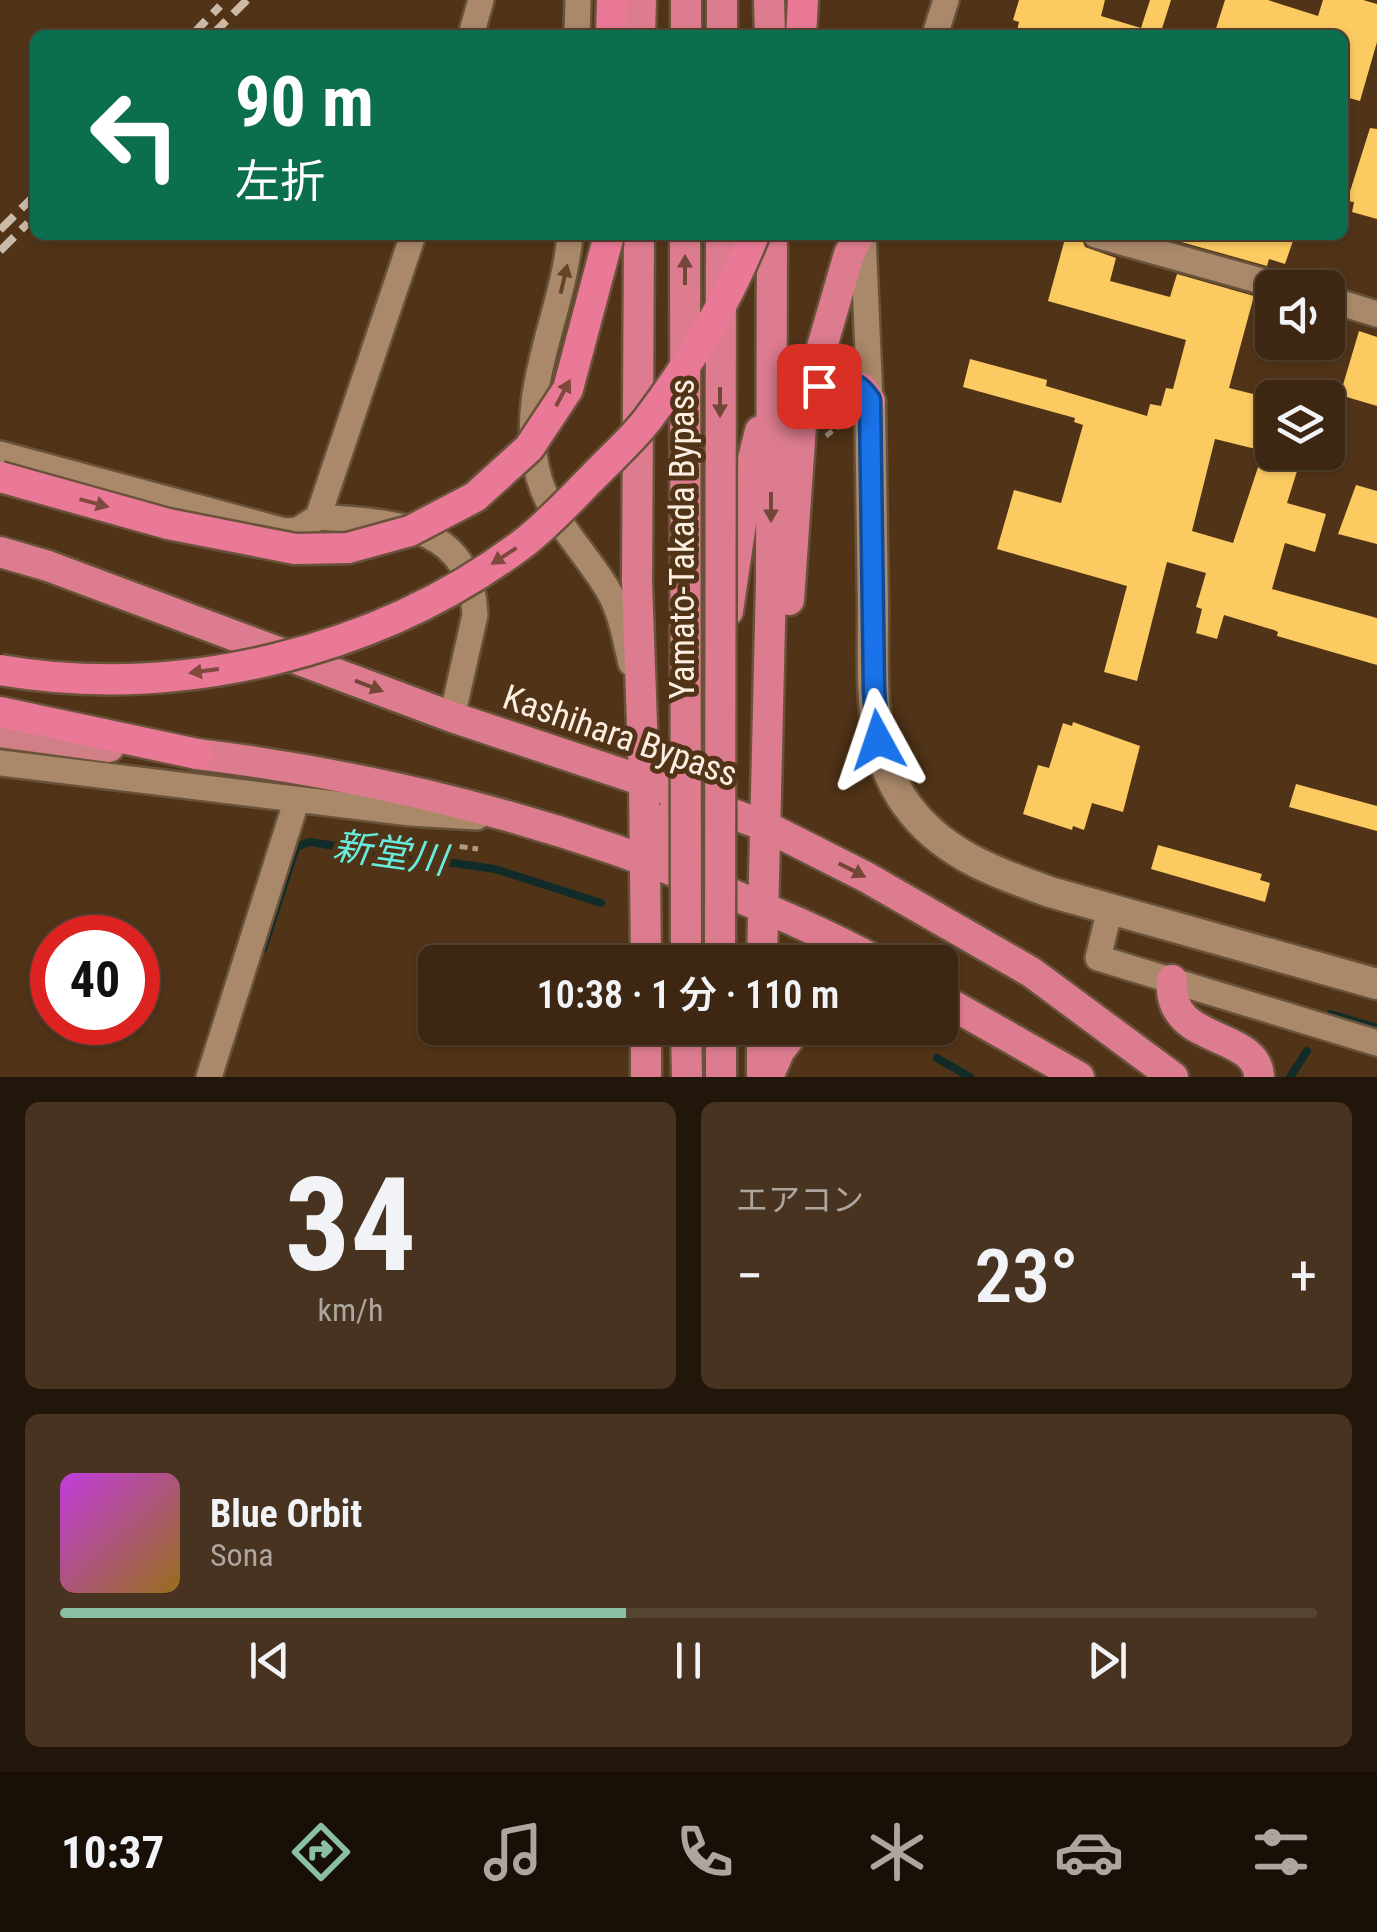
<!DOCTYPE html>
<html lang="ja">
<meta charset="utf-8">
<style>
:root{--surface:#3d2712;--page:#483320;--text:#f1f3f6;--muted:#ada59f;--line:#564432;--accent:#8abfa5}
body{margin:0;font-family:"Roboto Condensed","Noto Sans JP",sans-serif;background:var(--page);color:var(--text);height:100vh;display:flex;flex-direction:column;font-size:38px;white-space:nowrap}
*{box-sizing:border-box;margin:0}
p{font-size:32px;color:var(--muted)}
.icon{flex:none;width:55px;height:55px;fill:none;stroke:currentColor;stroke-width:2;stroke-linecap:round;stroke-linejoin:round}
.map{position:relative;height:1077px;overflow:hidden}
.panel{display:flex;flex-direction:column;gap:25px;padding:25px;background:#22150a;flex:1}
.panel>*{flex:none}
.banner{position:absolute;left:30px;top:30px;width:1318px;height:210px;border-radius:15px;box-shadow:0 2px 8px #0004,0 0 0 2px var(--line);background:#0b6e4f;color:#fff;overflow:hidden}
.fabs{position:absolute;left:1255px;top:270px;display:grid;gap:20px}
.fabs a{display:grid;place-items:center;width:90px;height:90px;border-radius:15px;background:var(--surface);box-shadow:0 2px 8px #0004,0 0 0 2px var(--line);font-size:50px}
.speed{position:absolute;left:30px;top:915px;display:flex;gap:20px;font-size:50px;font-weight:700;text-align:center}
.speed>*{display:grid;place-content:center;width:130px;height:130px;border-radius:50%;background:var(--surface);box-shadow:0 2px 8px #0004,0 0 0 2px var(--line);line-height:1}
.speed .limit{border:15px solid #d22;background:#fff;color:#111}
.pin{position:absolute;display:grid;place-items:center;width:85px;height:85px;color:#fff;margin:-42px;border-radius:20px;box-shadow:0 5px 15px #0006}
.me{position:absolute;width:110px;margin:-55px;rotate:355deg;stroke-linejoin:round;filter:drop-shadow(0 0 8px #0008)}
.turn{display:flex;align-items:center;gap:35px;height:210px;padding:0 40px;font-size:45px}
.turn .icon{width:130px;height:130px;stroke-width:2.5}
.turn b{display:block;font-size:70px;line-height:85px}
.big{font-size:75px;font-weight:600;line-height:1.1}
.panel .card{flex:1;display:flex;flex-direction:column;justify-content:center;gap:15px;min-width:0;padding:0 35px;border-radius:15px;background:var(--page)}
.panel .dial{align-items:center;gap:0}
.dial b{font-size:130px;line-height:1}
.song{display:flex;align-items:center;gap:30px}
.cover{width:120px;height:120px;border-radius:15px;background:linear-gradient(135deg,hsl(290 70% 55%),hsl(40 70% 35%))}
.played{height:10px;border-radius:5px;background:linear-gradient(90deg,var(--accent) 45%,var(--line) 45%)}
.keys{display:flex;justify-content:space-around;direction:ltr}
.heat{display:flex;justify-content:space-between;align-items:center;font-size:55px;direction:ltr}
.panel .tiles{flex:1;display:grid;gap:25px;grid-template-columns:1fr 1fr}
.card:last-child{grid-column:span 2}
.trip{position:absolute;left:418px;top:945px;width:540px;height:100px;border-radius:15px;background:var(--surface);box-shadow:0 2px 8px #0004,0 0 0 2px var(--line);font-weight:600;line-height:100px;text-align:center}
.menu{display:flex;height:160px;justify-content:space-around;align-items:center;background:#181007;color:var(--muted)}
.menu .icon{width:70px;height:70px}
.menu .selected{color:var(--accent)}
.menu b{font-size:45px;color:var(--text)}
.map>svg:first-child{display:block}
.lines{fill:none;stroke-linecap:round;stroke-linejoin:round}
.stream{stroke:#112c28;stroke-width:8}
.building{fill:#fbca61;fill-rule:evenodd}
.minor-casing{stroke:#69523a;stroke-width:30}
.tertiary-casing{stroke:#69523a;stroke-width:35}
.primary-casing{stroke:#69523a;stroke-width:35}
.trunk-casing{stroke:#69523a;stroke-width:35}
.motorway-casing{stroke:#69523a;stroke-width:35}
.path{stroke:#ae9985;stroke-width:5;stroke-dasharray:8 5;stroke-linecap:butt}
.minor{stroke:#aa896a;stroke-width:25}
.tertiary{stroke:#aa896a;stroke-width:30}
.primary{stroke:#d07f86;stroke-width:30}
.trunk{stroke:#dd7c8f;stroke-width:30}
.motorway{stroke:#ea7998;stroke-width:30}
.rail{stroke:#ccbaa9;stroke-width:8;stroke-dasharray:20 10;stroke-linecap:butt}
.trunk-bridge-casing{stroke:#69523a;stroke-width:35;stroke-linecap:butt}
.motorway-bridge-casing{stroke:#69523a;stroke-width:35;stroke-linecap:butt}
.trunk-bridge{stroke:#dd7c8f;stroke-width:30}
.motorway-bridge{stroke:#ea7998;stroke-width:30}
.oneway{fill:#744636}
.oneway2{fill:#634528}
.oneway3{fill:#7f493e}
.route-casing{stroke:#114b97;stroke-width:25}
.route{stroke:#1a73e8;stroke-width:18}
.labels{text-anchor:middle;dominant-baseline:central;stroke-width:10;stroke-linejoin:round;paint-order:stroke}
.street-label{font-size:35px;fill:#fceee1;stroke:#513418}
.water-label{font-size:38px;font-style:italic;fill:#67ebda;stroke:#513418}
</style>
<div class="map">
<svg width="1377" height="1077" viewBox="0 0 1377 1077">
<rect width="100%" height="100%" fill="#513418"/>
<g class="lines">
<path class="stream" d="M263,949L296,847L309,842L495,869L601,903
M1327,1019L1330,1014L1377,1028
M937,1058L970,1077
M1290,1077L1307,1051"/>
</g>
<path class="building" d="M1019,0H1105L1101,16L1141,28L1150,0H1171L1160,35H1083L1058,28L1056,35H1016L1019,22L1013,20Z
M1225,0H1268L1318,16L1323,0H1363L1377,4V42L1360,101L1342,96V35H1214Z
M1370,128L1377,129V219L1352,212L1354,202L1347,201Z
M1066,235H1080L1085,247L1116,258L1110,281L1170,297L1177,274L1254,296L1229,388L1265,397L1272,402V452H1303L1287,503L1326,514L1315,552L1285,543L1272,589L1377,618V665L1277,636L1278,632L1274,630L1224,615L1217,639L1196,633L1202,609L1196,607L1206,573L1167,562L1137,681L1104,672L1127,586L997,549L1014,490L1061,503L1083,425L1074,422L1075,418L963,387L970,359L1047,380L1046,386L1147,416L1150,404L1161,406L1166,388L1173,389L1186,340L1048,301ZM1215,439L1268,452H1263L1233,543L1192,531Z
M1156,235H1295L1285,264L1269,259L1267,266Z
M1359,331L1377,337V406L1340,395Z
M1356,485L1377,491V544L1338,534Z
M1073,722L1140,746L1123,812L1092,803L1084,830L1073,826L1072,830L1023,814L1038,765L1049,768L1063,723L1072,726Z
M1296,784L1377,806V831L1289,807Z
M1158,845L1262,874L1260,880L1270,883L1265,902L1151,869Z"/>
<g class="lines">
<g class="minor-casing">
<path id="minor" d="M471,35L481,0
M577,35L578,0
M935,35L946,0
M570,235C563,317 515,394 539,478C552,522 585,551 608,590C621,612 625,638 631,663
M863,235L870,401
M1096,235L1286,288
M1328,299L1377,314
M0,454L285,531L298,530L318,517L413,235
M318,517C390,523 471,521 475,615L452,717
M0,763L410,813L477,817
M1110,909L1098,958L1377,1043
M209,1077L297,799"/>
</g>
<g class="tertiary-casing">
<path id="tertiary" d="M870,401C871,469 872,538 873,607C873,650 871,695 878,737C882,763 896,793 913,813C948,856 999,874 1050,892L1377,984"/>
</g>
<g class="primary-casing">
<path id="primary" d="M0,732L109,747"/>
</g>
<g class="trunk-casing">
<path id="trunk" d="M769,0L770,35
M640,35L641,0
M686,35V0
M722,35V0
M639,235L637,582L644,781L646,962
M807,399L849,254L859,235
M0,552L48,566L452,717L644,781L765,826L866,877L1031,972L1173,1077
M789,600L801,426L806,403L819,386L834,379L862,388L870,401
M728,611L747,483L760,431
M197,754C377,776 551,820 719,889C772,911 827,934 878,962
M646,859C688,803 698,732 715,666
M762,962L771,582L772,235
M1172,980C1166,1046 1258,1030 1259,1077
M940,998L1079,1077
M646,1028V1077
M686,1028L687,1077
M721,1028V1077
M762,1028V1077
M768,1077L780,1050L797,1028"/>
</g>
<g class="motorway-casing">
<path id="motorway" d="M611,35L612,0
M801,35L803,0
M0,712L197,754"/>
</g>
<path class="path" d="M826,436L845,421
M421,841L478,849"/>
<use href="#minor" class="minor"/>
<use href="#tertiary" class="tertiary"/>
<use href="#primary" class="primary"/>
<use href="#trunk" class="trunk"/>
<use href="#motorway" class="motorway"/>
<path class="rail" d="M192,35L220,6
M212,35L247,0
M0,230L35,195
M0,251L28,223"/>
<g class="trunk-bridge-casing">
<path id="trunk-bridge" d="M685,235L686,962
M720,962L721,235"/>
</g>
<g class="motorway-bridge-casing">
<path id="motorway-bridge" d="M0,477L168,524L295,549L348,548L410,531L475,497L529,448L568,389L608,239
M0,670C180,701 380,652 525,542C548,524 570,500 591,479C610,459 632,440 648,419C691,362 728,301 754,235"/>
</g>
<use href="#trunk-bridge" class="trunk-bridge"/>
<use href="#motorway-bridge" class="motorway-bridge"/>
</g>
<defs><path id="oneway-solid" d="M-6-.8H1V-3.2L6.5 0L1 3.2V.8H-6Z" transform="scale(2.5)"/></defs>
<g class="oneway">
<use href="#oneway-solid" transform="translate(685 270) rotate(-90)"/>
<use href="#oneway-solid" transform="translate(720 402) rotate(90)"/>
<use href="#oneway-solid" transform="translate(771 507) rotate(90)"/>
<use href="#oneway-solid" transform="translate(369 686) rotate(21)"/>
<use href="#oneway-solid" transform="translate(852 870) rotate(27)"/>
</g>
<use class="oneway2" href="#oneway-solid" transform="translate(564 279) rotate(-77)"/>
<g class="oneway3">
<use href="#oneway-solid" transform="translate(563 393) rotate(-62)"/>
<use href="#oneway-solid" transform="translate(94 503) rotate(15)"/>
<use href="#oneway-solid" transform="translate(504 556) rotate(147)"/>
<use href="#oneway-solid" transform="translate(204 671) rotate(172)"/>
</g>
<g class="lines">
<g class="route-casing">
<path id="route" d="M819,386C840,376 857,380 870,400L874,691L878,740"/>
</g>
<use href="#route" class="route"/>
</g>
<g class="labels">
<g class="street-label">
<text transform="translate(682 539) rotate(-90)">Yamato-Takada Bypass</text>
<text transform="translate(620 736) rotate(19)">Kashihara Bypass</text>
</g>
<g class="water-label">
<text transform="translate(390 853) rotate(8)">新堂川</text>
</g>
</g>
</svg>
<div class="fabs">
<a><svg class="icon" aria-label="sound" viewBox="0 0 24 24"><path d="M4 9h4l5-4v14l-5-4H4zM17 9q2 3 0 6"/></svg></a>
<a><svg class="icon" aria-label="layers" viewBox="0 0 24 24"><path d="M12 4l9 5-9 5-9-5zM3 14l9 5 9-5"/></svg></a>
</div>
<div class="speed"><div class="limit">40</div></div>
<div class="pin" style="left:819px;top:386px;background:#d93025"><svg class="icon" aria-label="arrive" viewBox="0 0 24 24"><path d="M6 21V4h12l-3 4 3 4H6"/></svg></div>
<svg class="me" style="left:878px;top:740px" viewBox="-20 -20 40 40"><path d="M0-17L14 15 0 8-14 15z" fill="#1a73e8" stroke="#fff" stroke-width="4"/></svg>
<div class="trip">10:38 · 1 分 · 110 m</div>
<div class="banner">
<div class="turn"><svg class="icon" aria-label="left" viewBox="0 0 24 24"><path d="M17 20v-9H6M10 6l-5 5 5 5"/></svg><div><b>90 m</b>左折</div></div>
</div>
</div>
<section class="panel">
<div class="tiles">
<div class="card dial"><b>34</b><p>km/h</p></div>
<div class="card"><p>エアコン</p>
<div class="heat"><a>−</a><b class="big">23°</b><a>+</a></div>
</div>
<div class="card">
<div class="song"><i class="cover"></i><div><b>Blue Orbit</b><p>Sona</p></div></div>
<div class="played"></div>
<div class="keys"><svg class="icon" aria-label="previous" viewBox="0 0 24 24"><path d="M18 5L8 12l10 7zM5 5v14"/></svg><svg class="icon" aria-label="pause" viewBox="0 0 24 24"><path d="M8 5v14M16 5v14"/></svg><svg class="icon" aria-label="next" viewBox="0 0 24 24"><path d="M6 5l10 7-10 7zM19 5v14"/></svg></div>
</div>
</div>
</section>
<nav class="menu">
<b>10:37</b>
<svg class="icon selected" aria-label="directions" viewBox="0 0 24 24"><path d="M12 3l9 9-9 9-9-9zM9 14v-3h6M13 9l2 2-2 2"/></svg>
<svg class="icon" aria-label="music" viewBox="0 0 24 24"><path d="M9 18V5l10-2v13"/><circle cx="6" cy="18" r="3"/><circle cx="16" cy="16" r="3"/></svg>
<svg class="icon" aria-label="phone" viewBox="0 0 24 24"><path d="M5 4h4l2 5-3 2q2 4 5 5l2-3 5 2v4C11 20 4 13 5 4z"/></svg>
<svg class="icon" aria-label="climate" viewBox="0 0 24 24"><path d="M12 3v18M4 7l16 10M4 17L20 7"/></svg>
<svg class="icon" aria-label="car" viewBox="0 0 24 24"><path d="M5 17H2v-5l4-1 3-4h7l3 4 3 1v5h-3M9 17h6M6 11h13"/><circle cx="7" cy="17" r="2"/><circle cx="17" cy="17" r="2"/></svg>
<svg class="icon" aria-label="filters" viewBox="0 0 24 24"><path d="M4 7h16M4 17h16"/><circle cx="9" cy="7" r="2"/><circle cx="15" cy="17" r="2"/></svg>
</nav>
